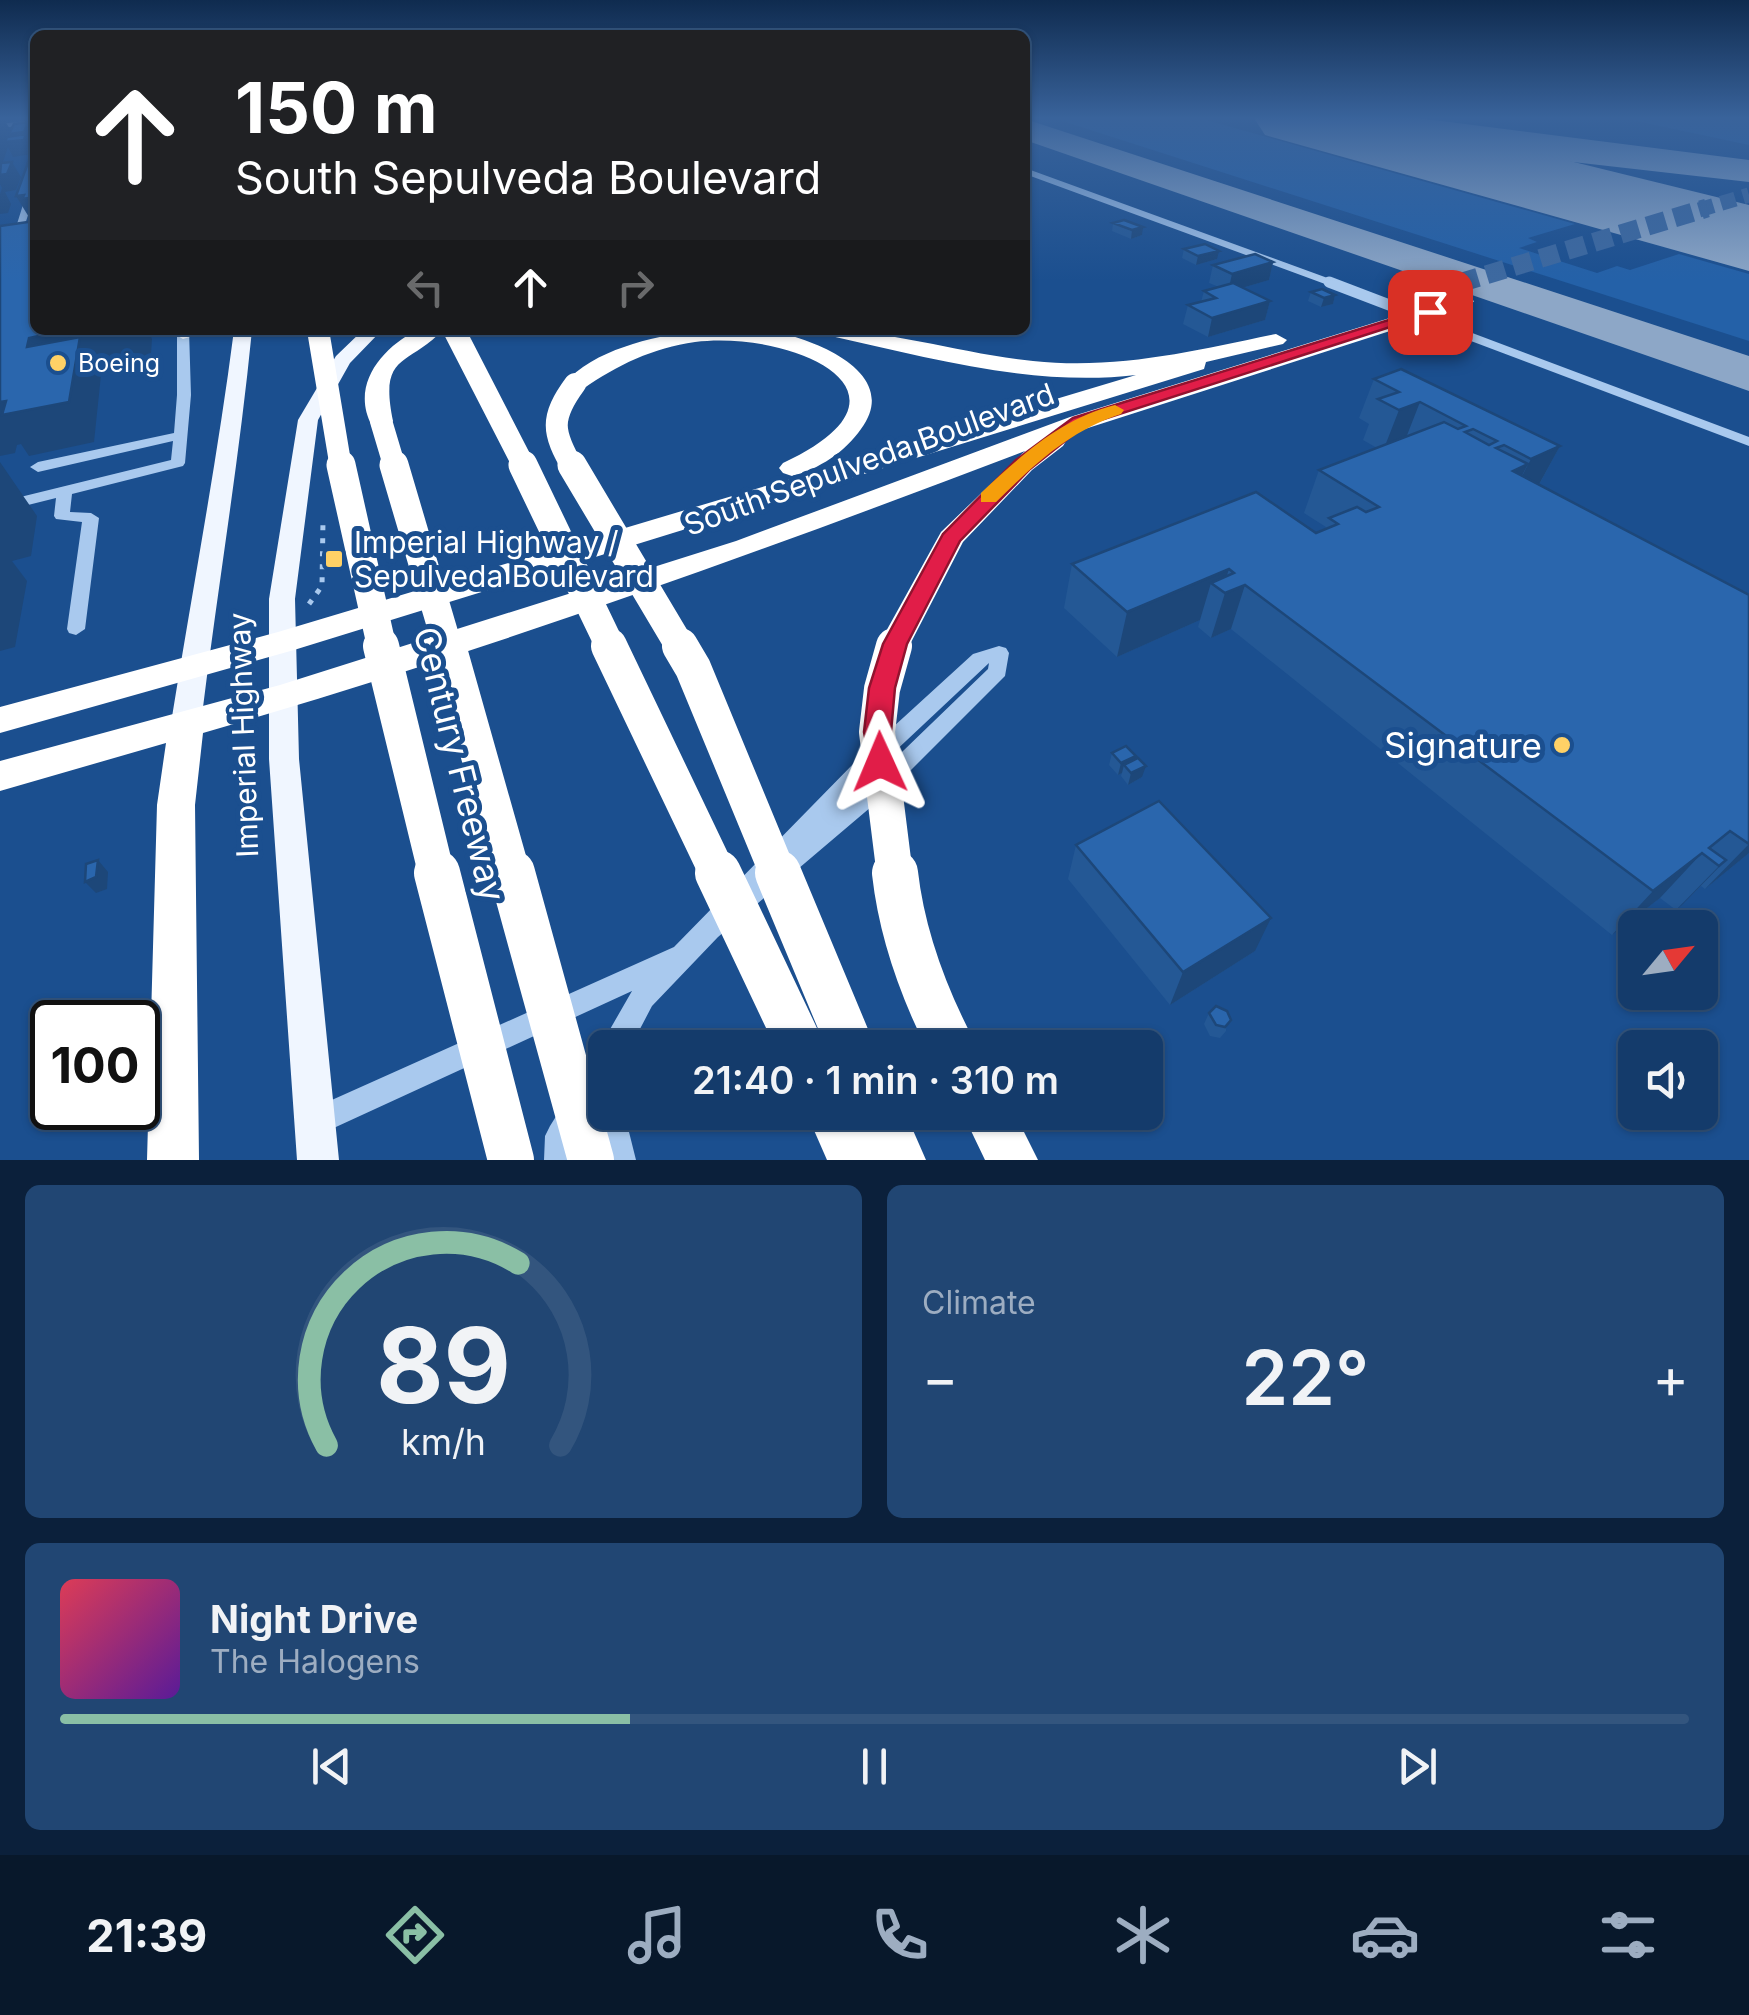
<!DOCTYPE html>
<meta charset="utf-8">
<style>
:root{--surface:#143b6b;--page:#214673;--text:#f1f3f6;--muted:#9dadc1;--line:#33557e;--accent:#8abfa5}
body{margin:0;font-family:Inter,sans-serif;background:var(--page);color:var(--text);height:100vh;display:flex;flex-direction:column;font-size:38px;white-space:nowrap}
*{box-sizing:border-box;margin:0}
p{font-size:32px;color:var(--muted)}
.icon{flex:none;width:55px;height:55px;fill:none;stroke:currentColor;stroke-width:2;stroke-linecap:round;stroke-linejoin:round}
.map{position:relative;height:1160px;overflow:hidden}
.details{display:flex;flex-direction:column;gap:25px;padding:25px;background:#0b203b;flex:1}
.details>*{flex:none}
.banner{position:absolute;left:30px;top:30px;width:1000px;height:305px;border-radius:15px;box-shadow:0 2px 8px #0004,0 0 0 2px var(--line);background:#202124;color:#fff;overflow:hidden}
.needle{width:65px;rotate:61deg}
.buttons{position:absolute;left:1618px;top:910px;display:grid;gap:20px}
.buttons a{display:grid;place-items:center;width:100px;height:100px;border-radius:15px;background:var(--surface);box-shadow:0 2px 8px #0004,0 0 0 2px var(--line);font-size:50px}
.speed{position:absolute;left:30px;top:1000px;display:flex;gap:20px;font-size:50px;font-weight:700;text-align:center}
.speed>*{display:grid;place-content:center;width:130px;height:130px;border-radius:50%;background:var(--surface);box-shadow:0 2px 8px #0004,0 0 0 2px var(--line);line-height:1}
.speed .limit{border:5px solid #111;border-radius:15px;background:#fff;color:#111}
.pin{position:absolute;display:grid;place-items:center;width:85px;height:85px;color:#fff;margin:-42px;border-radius:20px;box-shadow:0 5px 15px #0006}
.me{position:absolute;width:110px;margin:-55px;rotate:359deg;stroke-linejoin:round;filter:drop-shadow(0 0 8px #0008)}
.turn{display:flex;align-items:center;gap:35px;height:210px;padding:0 40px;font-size:45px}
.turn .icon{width:130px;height:130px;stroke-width:2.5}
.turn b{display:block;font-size:70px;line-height:85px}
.lanes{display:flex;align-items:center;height:95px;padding:0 40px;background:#0003;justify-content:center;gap:50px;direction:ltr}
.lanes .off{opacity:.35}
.big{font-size:75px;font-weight:600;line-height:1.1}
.details .widget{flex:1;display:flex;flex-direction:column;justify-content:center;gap:15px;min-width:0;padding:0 35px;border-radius:15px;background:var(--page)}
.details .dial{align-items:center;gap:0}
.dial svg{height:260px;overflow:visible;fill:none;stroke:var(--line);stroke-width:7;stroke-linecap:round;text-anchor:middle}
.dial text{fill:var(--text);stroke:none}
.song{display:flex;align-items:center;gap:30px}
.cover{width:120px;height:120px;border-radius:15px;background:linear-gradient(135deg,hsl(350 70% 55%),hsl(270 70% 35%))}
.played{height:10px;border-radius:5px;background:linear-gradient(90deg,var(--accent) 35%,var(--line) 35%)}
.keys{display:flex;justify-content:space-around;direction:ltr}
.heat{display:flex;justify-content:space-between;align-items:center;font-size:55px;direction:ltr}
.details .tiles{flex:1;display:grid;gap:25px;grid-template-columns:1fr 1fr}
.widget:last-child{grid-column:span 2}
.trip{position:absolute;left:588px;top:1030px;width:575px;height:100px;border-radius:15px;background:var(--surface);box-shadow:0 2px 8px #0004,0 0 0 2px var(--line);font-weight:600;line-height:100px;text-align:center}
.tab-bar{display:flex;height:160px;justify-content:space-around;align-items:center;background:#08182b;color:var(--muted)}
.tab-bar .icon{width:70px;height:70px}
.tab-bar .on{color:var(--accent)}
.tab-bar b{font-size:45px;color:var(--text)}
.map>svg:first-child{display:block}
.green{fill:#2461a8}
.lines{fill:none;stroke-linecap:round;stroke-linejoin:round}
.taxiway{fill:#8da7c7;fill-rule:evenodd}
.runway{fill:#8da7c7;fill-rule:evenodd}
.highway-tunnel-far1{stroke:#3d69a0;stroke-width:15;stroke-dasharray:15 8;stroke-linecap:butt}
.highway-tunnel{stroke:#3d69a0;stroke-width:19;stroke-dasharray:19 9;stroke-linecap:butt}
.path{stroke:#a9c9ee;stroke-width:5;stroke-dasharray:5 8;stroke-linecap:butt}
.minor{fill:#a9c9ee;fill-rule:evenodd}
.major{fill:#f0f6ff;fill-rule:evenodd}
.highway{fill:#fff;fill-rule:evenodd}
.minor-bridge-far1{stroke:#a9c9ee;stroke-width:11}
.minor-bridge{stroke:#a9c9ee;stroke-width:14}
.highway-bridge-far3{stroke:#fff;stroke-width:22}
.highway-bridge-far2{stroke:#fff;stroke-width:29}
.highway-bridge-far1{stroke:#fff;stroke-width:36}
.highway-bridge{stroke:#fff;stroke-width:46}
.wall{fill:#245895}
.shaded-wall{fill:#1d4779}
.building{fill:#2a66ad;stroke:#1d4779;stroke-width:2.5;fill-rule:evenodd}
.route{fill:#e11d48;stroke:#92132f;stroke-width:2.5}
.slow{fill:#f59e0b}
.poi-dot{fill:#ffd166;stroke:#1b4f8f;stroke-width:4}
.labels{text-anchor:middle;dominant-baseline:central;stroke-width:10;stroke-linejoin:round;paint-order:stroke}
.far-poi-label{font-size:25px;fill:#fff;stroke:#1b4f8f;text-anchor:start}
.street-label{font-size:30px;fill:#fff;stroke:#1b4f8f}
.poi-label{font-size:30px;fill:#fff;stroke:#1b4f8f;text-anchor:start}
.near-poi-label{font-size:35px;fill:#fff;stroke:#1b4f8f;text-anchor:end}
.near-street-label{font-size:35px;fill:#fff;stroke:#1b4f8f}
</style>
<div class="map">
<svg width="1749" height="1160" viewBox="0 0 1749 1160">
<rect width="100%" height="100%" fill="#1b4f8f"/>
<path class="green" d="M1053,118H1199L1575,224L1528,238L1537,242L1519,248L1597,273L1617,266L1630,270L1679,254L1749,274V341Z
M1622,118L1749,119V145Z"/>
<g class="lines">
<path class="taxiway" d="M1333,118H1418L1749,160V182L1564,161L1349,128L1338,125Z
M1025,119L1749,356V391L1025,140Z
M1577,174L1749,224V251L1563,194L1558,186L1563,178Z"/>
<path class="runway" d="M1254,118H1394L1749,205V271L1265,135Z"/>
<path class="highway-tunnel-far1" d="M1699,210L1749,195"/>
<path class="highway-tunnel" d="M1433,291L1707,208"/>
<path class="path" d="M309,604L322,586L323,520"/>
<path class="minor" d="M35,120V124L0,128V124Z
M1025,168L1333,280L1335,282L1325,284L1025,174Z
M35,176V193L22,234L35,232V238L12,240L31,179Z
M1459,328L1749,437V446L1455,335L1453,332Z
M177,330H189L191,395L185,463L183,466L72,494L70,512L91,513L99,518L85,629L76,635L69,633L67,629L82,522L56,519L54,516L56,498L0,512V502L171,460L173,441L38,472L30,467L38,462L174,433L177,395Z
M999,646L1006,648L1009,653L1005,676L891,790L718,937L652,1006L630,1048H605V1090L575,1140L574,1160H544L545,1136L550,1126L595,1054L602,1051L605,1038L632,991L325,1132L315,1137L305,1132L300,1122L305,1112L674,947L858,759L973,654ZM989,663L988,669L875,778L839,807L874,771Z
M605,1099V1112H624L636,1160H606L595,1112L599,1102Z"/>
<path class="major" d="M177,330H214L183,339L174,334Z
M234,330H252C239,462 217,592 201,723L196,731L186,734L176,731L171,723C192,592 217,462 234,330Z
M363,330H382L350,363L318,420L295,599L299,759L339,1160H297L269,759V599L298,420L336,356Z"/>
<path class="highway" d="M1464,295L1474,301L1471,305L1063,436L1066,441L1063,446L1032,470L963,542L906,652L895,655L884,652L879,644L941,532L1025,451C755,554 481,653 203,733L195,805L199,1160H147L157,805L166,743L0,791V761L280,685L736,541L1070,417Z
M417,330H443C407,367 379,353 393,421L390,426H372C350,385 382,348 417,330Z
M694,330C717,330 741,328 764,330C808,336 904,371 861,429C845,452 819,469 792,476L783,473L779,468L783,463C937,391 788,330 695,342C653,348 617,365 583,389L575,391L564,384C594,349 651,338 694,330Z
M821,330C892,330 962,354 1033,361C1117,370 1194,351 1276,334L1287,340L1283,344L1206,362L1204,369L294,650L0,733V707L278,632L1136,375C1034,387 930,358 831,336Z
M806,1112H905L926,1160H827Z
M962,1112H1014L1038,1160H985Z"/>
<path class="minor-bridge-far1" d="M1329,282L1439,324"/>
<path class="minor-bridge" d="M1433,322L1459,332"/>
<path class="highway-bridge-far3" d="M318,330L341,468
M454,330L525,468
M381,421L395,468
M573,468C552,432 550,418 575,384"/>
<path class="highway-bridge-far2" d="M341,465L382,648
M394,465L448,648
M523,465L611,648
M572,465L681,648
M894,648L895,644"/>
<path class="highway-bridge-far1" d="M381,646L437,876
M448,646L513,876
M609,646L719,876
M680,646L693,668L779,876
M894,646L882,689L877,732L895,876"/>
<path class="highway-bridge" d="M437,873L511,1160
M512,873L591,1160
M718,873L801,1048
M778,873L851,1048
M895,873C902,935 923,992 952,1048"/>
</g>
<path class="wall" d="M1113,223L1142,235L1131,239L1112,231Z
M1184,249L1217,259L1196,265L1182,258Z
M1273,262L1269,280L1242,288L1270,301L1265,320L1208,337L1183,324L1188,305L1201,302L1204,291L1219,287L1209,283L1213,265Z
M1311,292L1335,295L1333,304L1321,307L1308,301Z
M1374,379L1560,446L1539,485L1749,595V853L1705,889L1701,886L1676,910L1660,898L1612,935L1231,629L1211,638L1198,627L1200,620L1117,657L1064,608L1072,564L1316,533L1325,529L1326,527L1304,513L1319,470L1377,448L1363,440L1369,424L1359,418Z
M1112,753L1135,759L1142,777L1128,785L1121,776L1122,773L1118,775L1109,765Z
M1076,845L1255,951L1170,1005L1068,879Z
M1227,1011L1226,1031L1220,1038L1210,1036L1204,1024L1209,1013Z"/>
<path class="shaded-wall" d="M0,118H8L5,121L10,129L6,136L9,141H13L9,134L28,122L35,136L32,154L13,157L8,147L0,171Z
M12,162L21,177L16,190L5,192L11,204L8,213L0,214V194L2,188L0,184V175Z
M24,195L35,197V227L16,196Z
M1143,227L1142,235L1131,239L1132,230Z
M1219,251L1217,259L1196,265L1198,256Z
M1273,262L1269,280L1228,292L1232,274Z
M1335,295L1333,304L1321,307L1324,298Z
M1270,301L1265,320L1208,337L1212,318Z
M69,330H148L152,339L151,354L97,368L101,375L94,442L29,456L21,444L17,445L15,453L0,456V402L27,347L29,338Z
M1420,402L1404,443L1383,451L1399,410Z
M1560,446L1537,488L1509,501L1531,459Z
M0,462L37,516L31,556L12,561L27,581L15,647L0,651Z
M1528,464L1506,506L1513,471Z
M1229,569L1222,591L1211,583L1200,620L1117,657L1127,612Z
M1245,585L1231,629L1211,638L1225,593Z
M1136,756L1132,768L1124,765L1122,773L1118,775L1121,763Z
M1146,766L1142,777L1128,785L1131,773Z
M1749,844V853L1705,889Z
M1702,853L1660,898L1612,935L1653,891Z
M98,860L108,872L107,889L96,893L85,882Z
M1726,860L1683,904L1676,910L1719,866Z
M1271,918L1255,951L1170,1005L1183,972Z"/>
<path class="building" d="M28,122L24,132L9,134L14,124Z
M26,134L24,140L5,142L7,137Z
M35,143V197L22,199L24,195L16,196Z
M12,162L7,174L0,175L1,163Z
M1124,220L1143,227L1132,230L1113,223Z
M35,221V330H76L47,337L48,334L29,338L27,347L80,337L69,402L2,415L6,401L0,402V226Z
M1205,244L1219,251L1198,256L1184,249Z
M1255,254L1273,262L1232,274L1213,265Z
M1233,283L1270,301L1212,318L1188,305L1216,298L1204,291Z
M1322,289L1335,295L1324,298L1311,292Z
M1401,369L1560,446L1531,459L1504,445L1496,448L1528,464L1513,471L1749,595V844L1730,831L1709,848L1726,860L1719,866L1702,853L1653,891L1245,585L1225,593L1211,583L1234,573L1229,569L1127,612L1072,564L1256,492L1316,533L1338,524L1329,518L1357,507L1366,512L1379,507L1319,470L1444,422L1458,429L1466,426L1420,402L1399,410L1378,399L1399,392L1374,379ZM1473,429L1497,441L1489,445L1465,432Z
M1126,746L1136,756L1121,763L1112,753Z
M1138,758L1146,766L1131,773L1124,765Z
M1159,801L1271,918L1183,972L1076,845Z
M98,860L96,877L85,882L86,864Z
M1216,1006L1227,1011L1231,1020L1225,1027L1216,1025L1209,1013Z"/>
<linearGradient id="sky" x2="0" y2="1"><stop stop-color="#0f2b4f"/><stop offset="0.42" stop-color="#39639b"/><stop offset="1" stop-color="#39639b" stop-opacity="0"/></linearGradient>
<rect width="1749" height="281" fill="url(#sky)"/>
<path class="route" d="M1424,309L1437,312L1085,425L1030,469L960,541L907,644L895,688L891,732L894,762L890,769L880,772L871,769L864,732L869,688L883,644L943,534L1016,460L1073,418Z"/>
<path class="slow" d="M1115,405L1124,410L1121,414C1069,431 1035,464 996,502H981V493C1022,455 1060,419 1115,405Z"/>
<g class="poi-dot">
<circle cx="58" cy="363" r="10"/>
<rect x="324" y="549" width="20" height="20" rx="5"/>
<circle cx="1562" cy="745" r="10"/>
</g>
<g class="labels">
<g class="far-poi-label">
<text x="78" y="363">Boeing</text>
</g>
<g class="street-label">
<text transform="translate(869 459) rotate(-20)">South Sepulveda Boulevard</text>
<text transform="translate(243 735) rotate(-92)">Imperial Highway</text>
</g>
<g class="poi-label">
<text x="354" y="542">Imperial Highway /<tspan x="354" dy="34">Sepulveda Boulevard</tspan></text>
</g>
<g class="near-poi-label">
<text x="1542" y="745">Signature</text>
</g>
<g class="near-street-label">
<text transform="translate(460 764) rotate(76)">Century Freeway</text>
</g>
</g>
</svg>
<div class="buttons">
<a><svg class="needle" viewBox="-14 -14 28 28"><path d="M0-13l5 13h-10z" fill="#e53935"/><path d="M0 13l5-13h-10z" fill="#9dadc1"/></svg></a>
<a><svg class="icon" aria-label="sound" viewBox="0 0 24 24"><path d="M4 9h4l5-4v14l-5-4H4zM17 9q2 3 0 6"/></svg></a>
</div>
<div class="speed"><div class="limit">100</div></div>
<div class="pin" style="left:1430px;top:312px;background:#d93025"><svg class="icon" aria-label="arrive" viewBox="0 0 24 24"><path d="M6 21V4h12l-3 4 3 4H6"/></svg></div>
<svg class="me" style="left:880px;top:762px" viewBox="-20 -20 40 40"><path d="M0-17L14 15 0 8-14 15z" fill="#e11d48" stroke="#fff" stroke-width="4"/></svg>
<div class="trip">21:40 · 1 min · 310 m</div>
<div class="banner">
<div class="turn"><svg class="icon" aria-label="ahead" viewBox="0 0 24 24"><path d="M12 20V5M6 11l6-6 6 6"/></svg><div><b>150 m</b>South Sepulveda Boulevard</div></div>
<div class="lanes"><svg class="icon off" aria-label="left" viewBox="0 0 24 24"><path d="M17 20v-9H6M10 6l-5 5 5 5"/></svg><svg class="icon" aria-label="ahead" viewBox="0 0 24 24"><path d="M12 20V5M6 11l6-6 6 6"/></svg><svg class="icon off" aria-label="right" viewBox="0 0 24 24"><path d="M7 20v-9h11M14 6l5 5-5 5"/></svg></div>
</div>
</div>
<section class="details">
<div class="tiles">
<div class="widget dial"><svg viewBox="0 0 100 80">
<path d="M14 69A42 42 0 1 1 86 69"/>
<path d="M14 69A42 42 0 0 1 73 13" stroke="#8abfa5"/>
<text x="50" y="56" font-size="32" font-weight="700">89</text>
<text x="50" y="72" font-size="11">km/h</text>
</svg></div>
<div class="widget"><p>Climate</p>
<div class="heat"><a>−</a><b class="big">22°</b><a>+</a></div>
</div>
<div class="widget">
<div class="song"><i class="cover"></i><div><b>Night Drive</b><p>The Halogens</p></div></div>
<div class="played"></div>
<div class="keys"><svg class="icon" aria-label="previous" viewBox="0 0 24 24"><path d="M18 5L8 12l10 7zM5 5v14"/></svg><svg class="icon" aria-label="pause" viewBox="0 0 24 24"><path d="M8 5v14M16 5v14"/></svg><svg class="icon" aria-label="next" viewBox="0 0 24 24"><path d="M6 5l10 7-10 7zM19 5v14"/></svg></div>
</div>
</div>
</section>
<nav class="tab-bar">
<b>21:39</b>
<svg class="icon on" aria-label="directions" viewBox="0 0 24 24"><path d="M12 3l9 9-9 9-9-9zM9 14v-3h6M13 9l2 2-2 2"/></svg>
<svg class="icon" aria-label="music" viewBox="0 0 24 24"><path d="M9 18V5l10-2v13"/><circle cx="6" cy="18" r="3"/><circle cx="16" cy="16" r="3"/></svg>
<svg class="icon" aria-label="phone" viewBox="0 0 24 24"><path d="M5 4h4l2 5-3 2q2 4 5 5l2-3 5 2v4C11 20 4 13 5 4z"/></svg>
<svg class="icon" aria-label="climate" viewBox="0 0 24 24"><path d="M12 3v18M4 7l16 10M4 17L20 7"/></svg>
<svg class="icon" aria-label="car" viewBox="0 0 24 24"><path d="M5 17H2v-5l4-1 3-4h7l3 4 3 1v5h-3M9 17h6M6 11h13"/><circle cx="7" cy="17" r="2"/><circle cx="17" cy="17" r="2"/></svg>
<svg class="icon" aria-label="filters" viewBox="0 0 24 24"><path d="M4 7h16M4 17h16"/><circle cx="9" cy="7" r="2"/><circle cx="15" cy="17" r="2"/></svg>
</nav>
